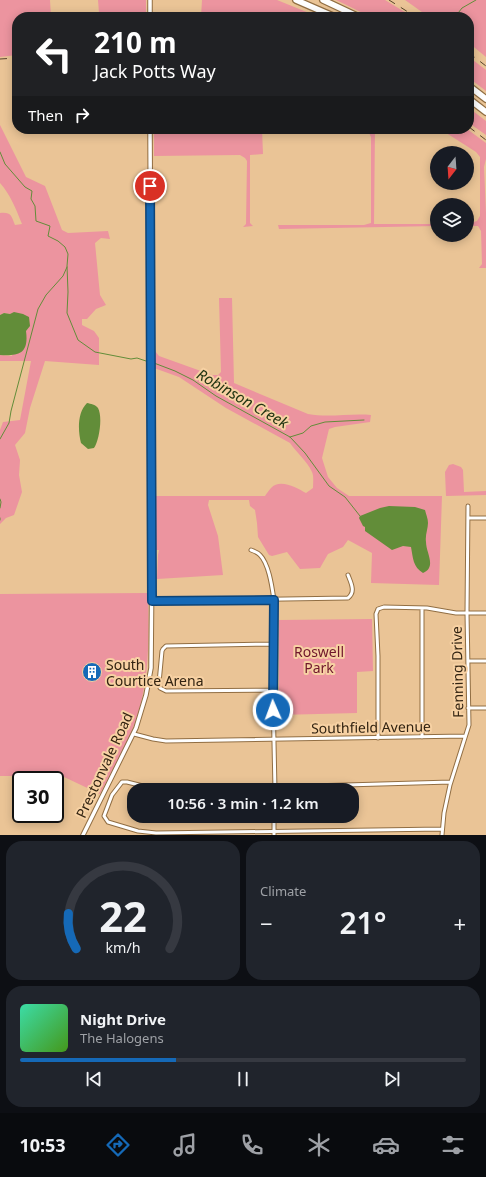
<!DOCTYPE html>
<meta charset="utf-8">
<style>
:root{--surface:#171b24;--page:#20242c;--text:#f1f3f6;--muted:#9ea1a6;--line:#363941;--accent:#1569b7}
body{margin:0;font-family:"Noto Sans",sans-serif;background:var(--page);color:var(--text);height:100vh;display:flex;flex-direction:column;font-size:15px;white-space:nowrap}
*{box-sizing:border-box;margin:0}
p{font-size:13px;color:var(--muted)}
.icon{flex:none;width:22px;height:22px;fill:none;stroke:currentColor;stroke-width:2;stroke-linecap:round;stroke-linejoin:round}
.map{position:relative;height:835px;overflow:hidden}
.details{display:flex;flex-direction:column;gap:6px;padding:6px;background:#0d0f14;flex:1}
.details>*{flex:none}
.banner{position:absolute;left:12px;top:12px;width:462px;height:122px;border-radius:16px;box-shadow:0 2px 10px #0003;background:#202124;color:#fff;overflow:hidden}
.needle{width:26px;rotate:197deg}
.tools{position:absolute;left:430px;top:146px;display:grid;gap:8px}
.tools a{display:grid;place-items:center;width:44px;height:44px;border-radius:50%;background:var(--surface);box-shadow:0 2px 10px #0003;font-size:20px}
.speed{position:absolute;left:12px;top:771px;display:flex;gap:8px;font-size:20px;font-weight:700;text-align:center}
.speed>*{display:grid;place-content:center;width:52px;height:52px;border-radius:50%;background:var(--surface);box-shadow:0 2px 10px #0003;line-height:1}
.speed .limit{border:2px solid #111;border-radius:6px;background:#fff;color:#111}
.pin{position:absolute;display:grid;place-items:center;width:34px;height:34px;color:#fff;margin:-17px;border:2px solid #fff;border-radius:50%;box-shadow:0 1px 4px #0007}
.me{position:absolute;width:44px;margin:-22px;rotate:358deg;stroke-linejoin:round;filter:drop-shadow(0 0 3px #0008)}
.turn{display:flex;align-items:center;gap:14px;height:84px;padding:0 16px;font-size:18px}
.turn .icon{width:52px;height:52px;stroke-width:2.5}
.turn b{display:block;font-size:28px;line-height:34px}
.then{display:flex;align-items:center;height:38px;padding:0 16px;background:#0003;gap:8px;font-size:15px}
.big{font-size:30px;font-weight:600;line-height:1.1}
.details .tile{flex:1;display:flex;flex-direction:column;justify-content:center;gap:6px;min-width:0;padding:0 14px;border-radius:16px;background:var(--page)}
.details .dial{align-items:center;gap:0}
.dial svg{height:104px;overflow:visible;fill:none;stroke:var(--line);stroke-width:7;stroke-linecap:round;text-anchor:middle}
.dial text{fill:var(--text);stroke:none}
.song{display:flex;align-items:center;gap:12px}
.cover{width:48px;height:48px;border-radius:6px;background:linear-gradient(135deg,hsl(160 70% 55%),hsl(100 70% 35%))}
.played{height:4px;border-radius:2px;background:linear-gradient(90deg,var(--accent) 35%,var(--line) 35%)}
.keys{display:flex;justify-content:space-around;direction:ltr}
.heat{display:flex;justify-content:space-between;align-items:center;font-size:22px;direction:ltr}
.details .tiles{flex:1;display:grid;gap:6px;grid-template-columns:1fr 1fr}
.tile:last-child{grid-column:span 2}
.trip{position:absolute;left:127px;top:783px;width:232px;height:40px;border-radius:16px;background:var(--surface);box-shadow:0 2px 10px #0003;font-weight:600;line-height:40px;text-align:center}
.tab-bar{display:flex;height:64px;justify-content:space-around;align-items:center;background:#090b0e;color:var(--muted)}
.tab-bar .icon{width:28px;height:28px}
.tab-bar .on{color:var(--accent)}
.tab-bar b{font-size:18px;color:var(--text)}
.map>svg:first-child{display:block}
.green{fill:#ec949f}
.water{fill:#628d39}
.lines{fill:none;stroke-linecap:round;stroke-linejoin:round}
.stream{stroke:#628d39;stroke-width:1}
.minor-casing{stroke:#916e43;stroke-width:5}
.tertiary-casing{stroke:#916e43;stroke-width:5.5}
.motorway-casing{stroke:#916e43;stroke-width:8}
.minor{stroke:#fff;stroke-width:3}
.tertiary{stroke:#fff;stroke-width:3.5}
.motorway{stroke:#fff;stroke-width:5.5}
.rail{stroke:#58442c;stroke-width:1;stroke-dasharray:7 7;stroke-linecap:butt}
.route-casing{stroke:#0e4477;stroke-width:10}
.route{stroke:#1569b7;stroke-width:7}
.labels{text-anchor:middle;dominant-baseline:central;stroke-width:4;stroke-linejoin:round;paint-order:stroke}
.park-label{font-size:14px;fill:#6f162c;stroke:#f7d1a3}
.poi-label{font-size:14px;fill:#322311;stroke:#f7d1a3;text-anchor:start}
.street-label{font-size:14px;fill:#322311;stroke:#f7d1a3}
.water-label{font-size:15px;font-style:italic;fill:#233613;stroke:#f7d1a3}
</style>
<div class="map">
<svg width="486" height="835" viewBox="0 0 486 835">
<rect width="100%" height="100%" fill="#eac496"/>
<path class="green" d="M0,0H50L51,17H17V55L0,57Z
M98,0H146V17H96L99,13Z
M202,0H277L319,17H201Z
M336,0H385L413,17H371Z
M405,0H486V57L469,43V17H429Z
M469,57L486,70V91L469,78Z
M469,108L486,121V135L469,123Z
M0,125L26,177L45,186L62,230L68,233L108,231L110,239L101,238L95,243L100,295L106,305L96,309L87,319H82V325L94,331L99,338V365L45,361L30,408L25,433L15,445L20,460L19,475L22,492L14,515L6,518L0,524V430L3,422L20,420L31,361H0V355L12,356L10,314L4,313L0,315V213C11,212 11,215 15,225L22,224C16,209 10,194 0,183Z
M154,129H262L263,154L250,155V223L253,226L243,227L246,224L247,161L245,158L240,155L154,156Z
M364,129H375L374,224H437V226L279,229L278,225H364L371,223V137L368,131Z
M440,129H467L486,143V159L484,167L486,213V268H479L482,264L481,231L478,226H467V224L477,221L480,216V157L476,152Z
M219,298H232L234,383L308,414C329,418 350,413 371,415L370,422L335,427L329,429L322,458L328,477L337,488L349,496H442L439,585L371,583L372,553L348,540L343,547L328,554L320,568L300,569L287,552L272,556L269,555L258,537L257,523L255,510L250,506L249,500H209L208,505L218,536L223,575L157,579L158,555L159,550H155L154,496H265C267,493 269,490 271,488C280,478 297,488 306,493L313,488C313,483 314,476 312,472C307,461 297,453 290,443L226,408L179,377L154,368L155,351L159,356L212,375H218L221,372Z
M453,464L461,467L463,470L464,492L486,491V495L446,496L445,472L449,465Z
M148,593C149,636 150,679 136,720C127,746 112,770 100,794L62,776H0V594Z
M372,619L373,671L357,672V713L279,715V620Z"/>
<path class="water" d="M14,312L23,314L29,317L30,326L26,331C29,354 19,356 0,355V315L4,313L10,314Z
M87,403C91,404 95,404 98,408C103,417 99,441 94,448L88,449L81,443C78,431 77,413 87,403Z
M389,506L415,507L425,510C426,514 428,519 428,523C428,529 425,535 426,542C426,553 437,567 423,573C413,567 413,558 411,547L403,546L392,550L365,531V527L363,526L359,518L360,516L380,508Z"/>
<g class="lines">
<path class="stream" d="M455,17L462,8L476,0
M0,152L5,164L25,187L32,191L31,199L35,206L36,221L50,226L48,236L58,241L65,247L68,254L67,266L68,292L67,313L78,340L95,352L131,359L137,358L146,361
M154,363L175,371L193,380L216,396L290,437L305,453L329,486L345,497L360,516
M290,437L303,433L311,426L325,422L364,420
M0,439L9,423L11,411L38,309L46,295L63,276L67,267
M0,499L1,502L0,508
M0,518V520"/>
<g class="minor-casing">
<path id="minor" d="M468,518H486
M251,550C254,551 258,553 260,555C269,564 272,587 274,600L273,695L275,790
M152,601L348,598C356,592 351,583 348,575
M422,608V737
M468,661H486
M273,690L166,691L160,688L159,683L162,651L163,649L166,646L273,644
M468,708H486
M134,734L153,739L166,741L465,736
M378,738V656L376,614L378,609L384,607L427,608L456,613H486
M442,829L156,833L138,831L108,822L104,816L112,795L122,782H127L155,789L275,787L451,782
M274,835V816
M442,835L444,813L450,785L469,725L467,613L468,506"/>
</g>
<g class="tertiary-casing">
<path id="tertiary" d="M150,17V0
M83,835L136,728L146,695L151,668L152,554L150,129"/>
</g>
<g class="motorway-casing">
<path id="motorway" d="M296,0L335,17
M323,0L359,17
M469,86L486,99
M469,99L486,112"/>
</g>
<use href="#minor" class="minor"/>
<use href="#tertiary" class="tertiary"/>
<use href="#motorway" class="motorway"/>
<path class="rail" d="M389,0L416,17
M469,53L486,66
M0,59L17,58
M469,127L486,140"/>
</g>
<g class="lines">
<g class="route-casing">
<path id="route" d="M150,186L152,601L274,600L273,710"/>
</g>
<use href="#route" class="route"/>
</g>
<defs>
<g id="building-disc" transform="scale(1)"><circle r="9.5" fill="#1569b7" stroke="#f7d1a3"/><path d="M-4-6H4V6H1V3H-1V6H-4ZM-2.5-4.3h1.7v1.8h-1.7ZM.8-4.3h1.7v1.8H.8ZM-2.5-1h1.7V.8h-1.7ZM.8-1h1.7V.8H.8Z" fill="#fff"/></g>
</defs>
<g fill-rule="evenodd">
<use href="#building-disc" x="92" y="672"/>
</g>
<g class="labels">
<g class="park-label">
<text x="319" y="651">Roswell<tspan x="319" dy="16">Park</tspan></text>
</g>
<g class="poi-label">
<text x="106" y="664">South<tspan x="106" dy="16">Courtice Arena</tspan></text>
</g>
<g class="street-label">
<text transform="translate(457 672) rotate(-91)">Fenning Drive</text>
<text transform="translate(371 727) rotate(-1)">Southfield Avenue</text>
<text transform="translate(104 765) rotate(-65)">Prestonvale Road</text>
</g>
<g class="water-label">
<text transform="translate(243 398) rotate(30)">Robinson Creek</text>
</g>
</g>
</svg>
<div class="tools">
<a><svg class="needle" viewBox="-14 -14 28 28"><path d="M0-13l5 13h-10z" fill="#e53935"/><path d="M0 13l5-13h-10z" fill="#9ea1a6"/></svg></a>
<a><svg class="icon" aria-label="layers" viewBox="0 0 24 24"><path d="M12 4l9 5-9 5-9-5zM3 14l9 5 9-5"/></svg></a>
</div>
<div class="speed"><div class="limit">30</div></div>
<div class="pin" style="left:150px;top:186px;background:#d93025"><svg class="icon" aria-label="arrive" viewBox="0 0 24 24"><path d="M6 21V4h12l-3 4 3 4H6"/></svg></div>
<svg class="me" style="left:273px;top:710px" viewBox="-20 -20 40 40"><circle r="17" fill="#1569b7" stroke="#fff" stroke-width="3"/><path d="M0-11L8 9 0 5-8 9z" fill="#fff"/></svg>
<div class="trip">10:56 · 3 min · 1.2 km</div>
<div class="banner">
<div class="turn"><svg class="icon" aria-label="left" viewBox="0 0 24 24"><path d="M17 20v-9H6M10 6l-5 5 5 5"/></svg><div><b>210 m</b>Jack Potts Way</div></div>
<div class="then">Then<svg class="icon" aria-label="right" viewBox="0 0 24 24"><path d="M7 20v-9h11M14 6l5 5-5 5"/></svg></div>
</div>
</div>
<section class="details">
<div class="tiles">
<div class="tile dial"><svg viewBox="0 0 100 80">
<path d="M14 69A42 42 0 1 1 86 69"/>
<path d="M14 69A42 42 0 0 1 8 42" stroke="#1569b7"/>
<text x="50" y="56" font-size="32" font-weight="700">22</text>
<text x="50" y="72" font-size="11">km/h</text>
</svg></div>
<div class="tile"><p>Climate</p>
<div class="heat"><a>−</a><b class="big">21°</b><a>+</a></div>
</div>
<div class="tile">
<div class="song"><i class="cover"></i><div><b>Night Drive</b><p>The Halogens</p></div></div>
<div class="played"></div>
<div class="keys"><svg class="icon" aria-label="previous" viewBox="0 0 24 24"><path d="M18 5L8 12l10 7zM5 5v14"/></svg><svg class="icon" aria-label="pause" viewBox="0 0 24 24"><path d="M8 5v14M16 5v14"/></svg><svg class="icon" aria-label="next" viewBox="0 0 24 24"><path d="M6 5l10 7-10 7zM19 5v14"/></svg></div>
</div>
</div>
</section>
<nav class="tab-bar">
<b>10:53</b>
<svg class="icon on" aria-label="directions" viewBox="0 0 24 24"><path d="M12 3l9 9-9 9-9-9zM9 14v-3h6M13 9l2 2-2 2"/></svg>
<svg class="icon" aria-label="music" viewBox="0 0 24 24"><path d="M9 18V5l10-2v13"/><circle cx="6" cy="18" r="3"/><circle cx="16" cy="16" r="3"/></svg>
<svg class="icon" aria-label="phone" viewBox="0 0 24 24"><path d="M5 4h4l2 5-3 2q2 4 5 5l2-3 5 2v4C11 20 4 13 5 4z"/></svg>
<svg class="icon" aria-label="climate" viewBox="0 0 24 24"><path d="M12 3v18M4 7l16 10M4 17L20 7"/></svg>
<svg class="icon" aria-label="car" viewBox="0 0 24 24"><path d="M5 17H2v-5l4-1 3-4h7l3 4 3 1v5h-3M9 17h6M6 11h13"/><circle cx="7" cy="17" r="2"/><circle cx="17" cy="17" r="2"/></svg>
<svg class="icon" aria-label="filters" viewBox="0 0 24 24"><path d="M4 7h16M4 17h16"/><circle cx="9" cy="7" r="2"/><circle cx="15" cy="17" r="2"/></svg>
</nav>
